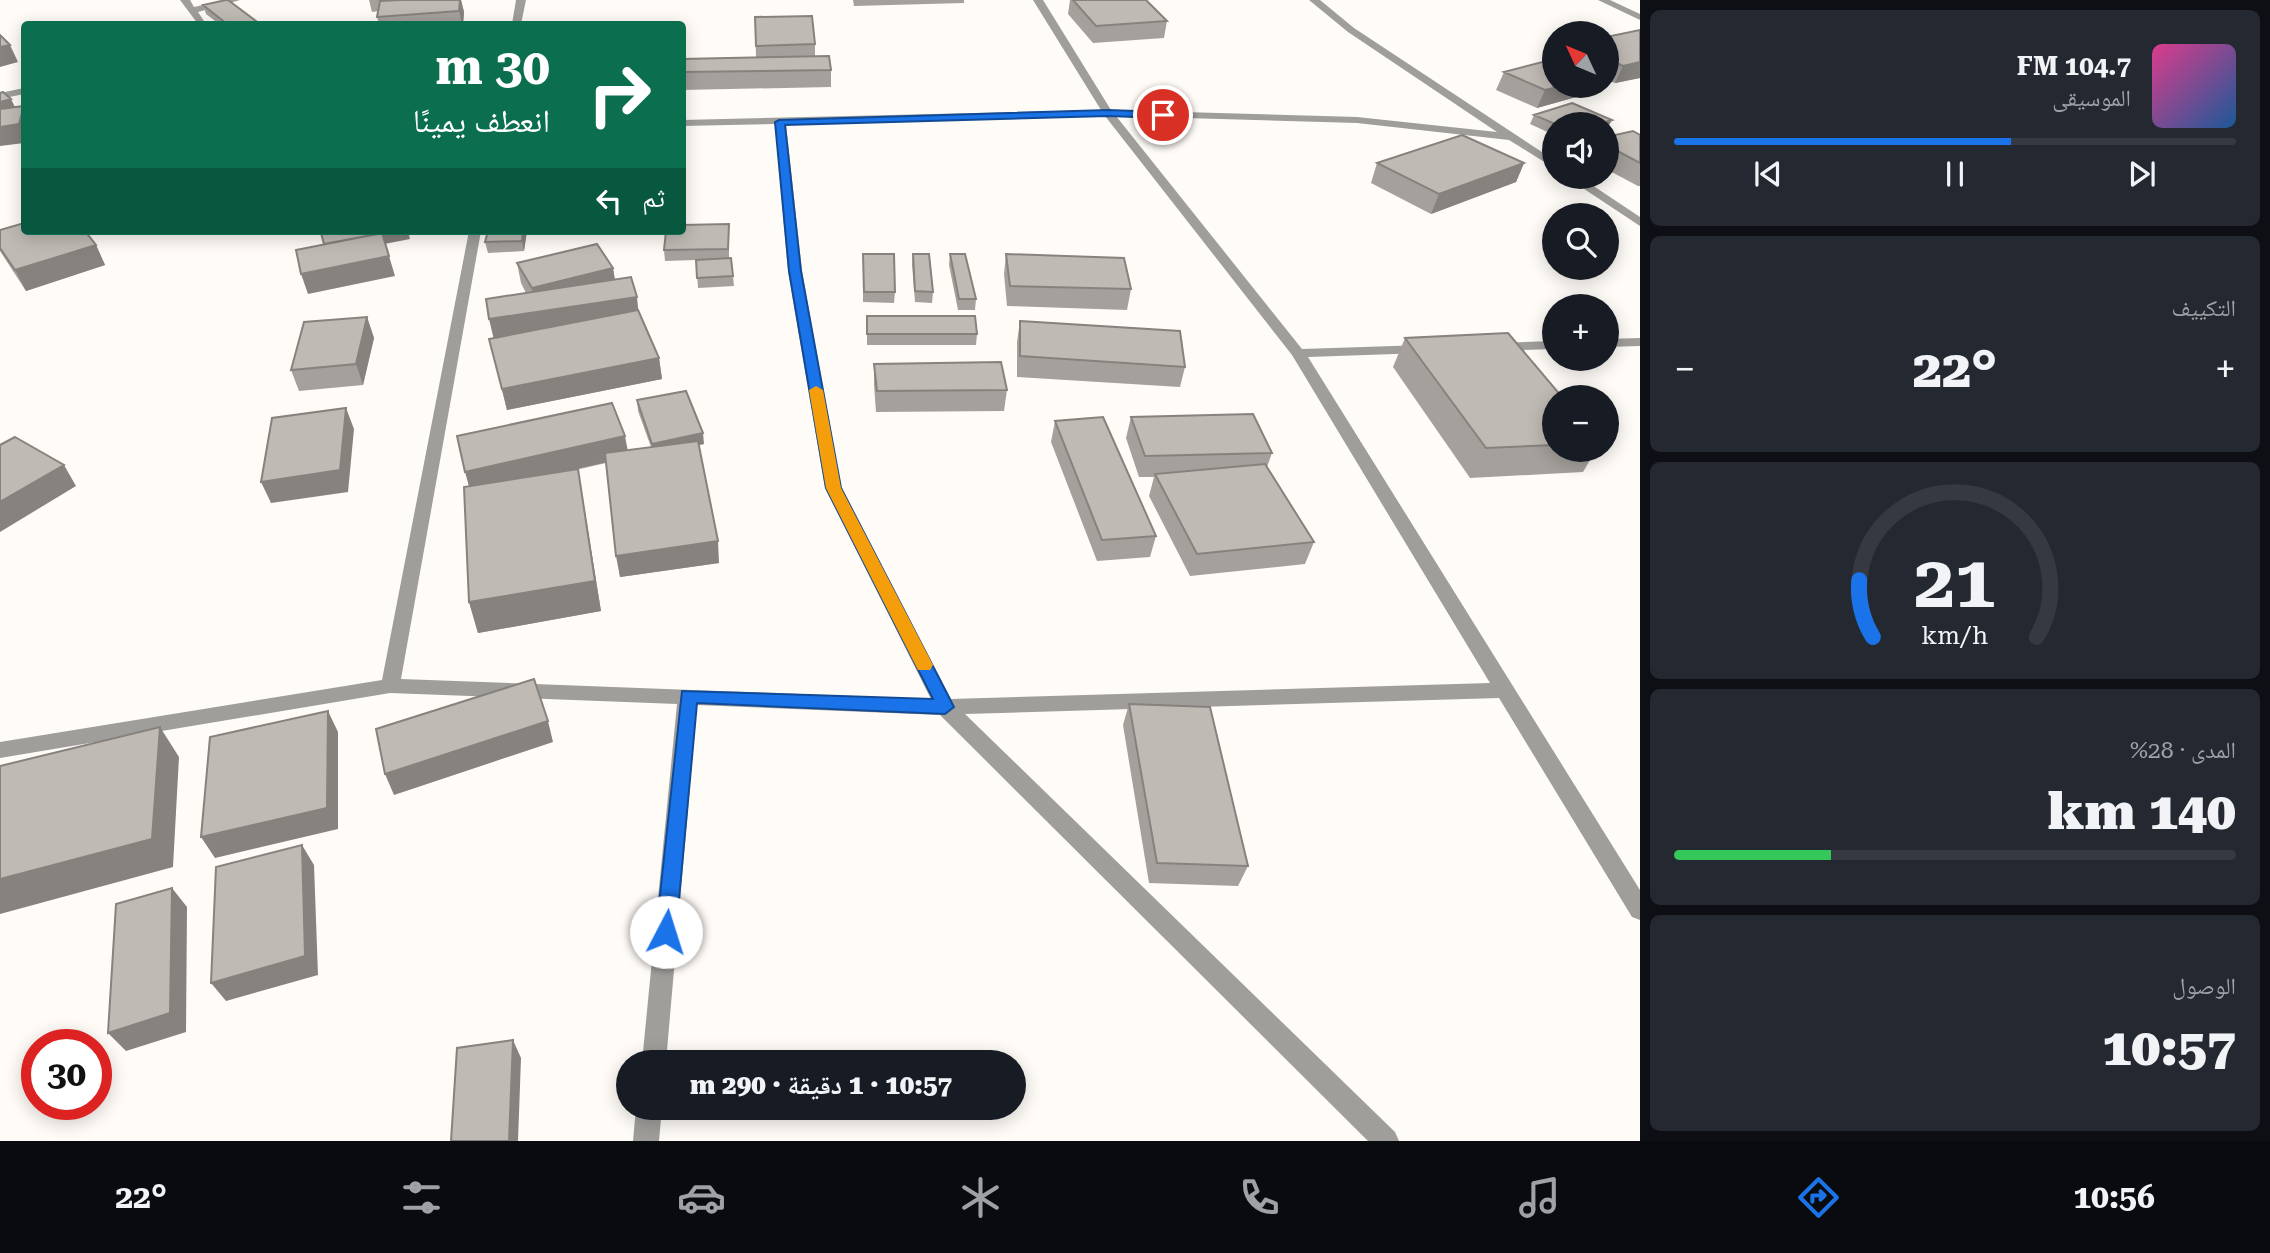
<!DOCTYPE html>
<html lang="ar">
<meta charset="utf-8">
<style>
:root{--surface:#171b24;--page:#242831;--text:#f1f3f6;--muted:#9ea1a6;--line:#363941;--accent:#1a73e8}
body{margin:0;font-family:"Roboto Serif","Noto Naskh Arabic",serif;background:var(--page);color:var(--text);direction:rtl;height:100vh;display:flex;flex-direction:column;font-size:26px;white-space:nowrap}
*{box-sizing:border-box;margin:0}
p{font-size:23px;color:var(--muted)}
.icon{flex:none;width:38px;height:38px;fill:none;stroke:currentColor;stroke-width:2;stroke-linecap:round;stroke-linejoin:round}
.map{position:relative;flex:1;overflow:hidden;direction:ltr}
.panel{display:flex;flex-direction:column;gap:10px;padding:10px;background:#0d0f14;width:630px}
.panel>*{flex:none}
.hud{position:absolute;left:21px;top:21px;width:665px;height:214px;border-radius:7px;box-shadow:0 4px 18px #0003;direction:rtl;background:#0b6e4f;color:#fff;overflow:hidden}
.needle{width:46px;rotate:314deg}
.controls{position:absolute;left:1542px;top:21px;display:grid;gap:14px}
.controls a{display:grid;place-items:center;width:77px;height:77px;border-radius:50%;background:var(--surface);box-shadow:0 4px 18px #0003;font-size:35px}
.speed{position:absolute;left:21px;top:1029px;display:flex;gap:14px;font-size:35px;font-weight:700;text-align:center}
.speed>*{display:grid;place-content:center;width:91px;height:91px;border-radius:50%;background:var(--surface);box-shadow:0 4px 18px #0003;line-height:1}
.speed .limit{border:10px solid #d22;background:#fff;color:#111}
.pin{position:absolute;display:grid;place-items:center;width:60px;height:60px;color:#fff;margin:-30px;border:4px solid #fff;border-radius:50%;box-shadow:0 2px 7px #0007}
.me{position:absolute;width:77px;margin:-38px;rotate:5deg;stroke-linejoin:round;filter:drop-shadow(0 0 5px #0008)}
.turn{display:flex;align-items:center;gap:24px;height:147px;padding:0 21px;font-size:32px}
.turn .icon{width:91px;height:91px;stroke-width:2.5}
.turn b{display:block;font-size:49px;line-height:60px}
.then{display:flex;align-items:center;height:66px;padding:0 21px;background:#0003;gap:14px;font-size:26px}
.big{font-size:52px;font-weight:800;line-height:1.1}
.panel .tile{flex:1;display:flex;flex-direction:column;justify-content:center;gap:10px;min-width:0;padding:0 24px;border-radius:10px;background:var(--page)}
.panel .dial{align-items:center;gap:0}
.dial svg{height:182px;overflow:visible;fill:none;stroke:var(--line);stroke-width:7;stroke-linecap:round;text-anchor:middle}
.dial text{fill:var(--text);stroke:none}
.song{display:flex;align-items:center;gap:21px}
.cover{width:84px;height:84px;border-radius:10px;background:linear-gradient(135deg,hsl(330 70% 55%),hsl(210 70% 35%))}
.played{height:7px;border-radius:4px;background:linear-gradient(90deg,var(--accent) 60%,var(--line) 60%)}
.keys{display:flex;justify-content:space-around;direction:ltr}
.heat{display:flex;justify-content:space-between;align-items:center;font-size:38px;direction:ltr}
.charge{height:10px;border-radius:5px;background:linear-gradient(90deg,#34c759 28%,var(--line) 0)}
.trip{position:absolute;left:616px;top:1050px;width:410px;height:70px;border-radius:35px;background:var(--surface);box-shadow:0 4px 18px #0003;font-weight:800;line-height:70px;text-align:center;direction:rtl}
.tab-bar{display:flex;height:112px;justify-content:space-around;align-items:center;background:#090b0e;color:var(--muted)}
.tab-bar .icon{width:49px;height:49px}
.tab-bar .active{color:var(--accent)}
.tab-bar b{font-size:32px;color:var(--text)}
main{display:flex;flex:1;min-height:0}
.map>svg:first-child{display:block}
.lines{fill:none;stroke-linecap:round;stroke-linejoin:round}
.minor{fill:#a09e9b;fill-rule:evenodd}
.wall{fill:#a5a09b}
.shaded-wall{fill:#86827e}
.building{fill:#c0bab4;stroke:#86827e;stroke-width:2}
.route{fill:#1a73e8;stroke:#114b97;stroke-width:2}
.slow{fill:#f59e0b}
</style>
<main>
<section class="panel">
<div class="tile">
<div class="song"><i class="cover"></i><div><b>104.7 FM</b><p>الموسيقى</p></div></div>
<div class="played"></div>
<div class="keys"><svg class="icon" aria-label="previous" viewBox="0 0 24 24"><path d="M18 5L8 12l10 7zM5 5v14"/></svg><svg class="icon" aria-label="pause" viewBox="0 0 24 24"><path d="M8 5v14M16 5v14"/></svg><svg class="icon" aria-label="next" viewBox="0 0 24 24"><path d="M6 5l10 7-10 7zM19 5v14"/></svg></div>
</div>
<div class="tile"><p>التكييف</p>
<div class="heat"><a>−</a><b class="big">22°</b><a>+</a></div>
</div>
<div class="tile dial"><svg viewBox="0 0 100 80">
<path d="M14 69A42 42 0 1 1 86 69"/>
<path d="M14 69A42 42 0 0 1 8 44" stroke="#1a73e8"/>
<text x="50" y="56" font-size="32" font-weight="700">21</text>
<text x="50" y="72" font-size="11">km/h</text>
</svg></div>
<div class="tile"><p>المدى · 28%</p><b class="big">140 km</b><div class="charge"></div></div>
<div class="tile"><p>الوصول</p><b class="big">10:57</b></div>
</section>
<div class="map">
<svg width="1640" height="1141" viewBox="0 0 1640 1141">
<rect width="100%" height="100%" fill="#fffbf7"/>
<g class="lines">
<path class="minor" d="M180,0H190L194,7L224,0H240L198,12L206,24H198Z
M516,0H526L521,24H512Z
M1033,0H1043L1111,110L1357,117L1497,132L1348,32L1309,0H1320L1354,28L1554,160V168L1509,140L1357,123L1116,116L1302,349L1424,345L1431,349L1424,353L1308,357L1640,890V920L1632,917L1499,698L965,714L1395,1132L1399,1141H1368L940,715L697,705L666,1062H642L677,704L390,693L0,758V742L382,680L469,231H481L401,679L931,699L825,488L788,271L775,124L682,126V120L1101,110ZM1105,116L1292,355L1490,683L951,699L841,488L802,271L786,124Z
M1598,0H1610L1640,14V20Z
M24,88V94L0,99V93Z
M1566,177H1580L1640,217V226Z
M1640,338V346L1606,347V339Z
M1554,341V349L1494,351L1487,347L1494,343Z
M636,1108H662L659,1141H633Z"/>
</g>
<path class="wall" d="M369,0H461L464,12L463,24H379L377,17L378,11L372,12Z
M853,0H964V3L854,6Z
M1070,0H1146L1167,21L1164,38L1093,43L1068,14Z
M203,5L260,24H219L206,14Z
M755,17L815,44V57L831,70V87L682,90V59L756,58Z
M1606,37L1640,78L1615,83L1606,80Z
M1504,72L1601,90L1537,108L1496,90Z
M1572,103L1612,120L1607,129L1606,124H1554V135L1530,124L1534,115Z
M1640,135V186H1638L1606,169V137Z
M1377,163H1524L1516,182L1431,214L1371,183Z
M0,230L96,245L105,265L26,291L0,251Z
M527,231L524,251L488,253L485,242Z
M729,234V258L733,276L734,286L698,288L696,260L665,261L664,250Z
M863,254L895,292L894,303L863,302Z
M913,254L933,292L932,303L915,302L912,264Z
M950,254L976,299L975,310H958L949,265Z
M1006,254L1131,289L1127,310L1007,306L1004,274Z
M517,263L613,268L615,280L638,311L659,358L662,379L507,410L489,339L493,338L526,293L521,283Z
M867,316L977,334L976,345H867Z
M367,317L374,338L363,385L299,391L291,370Z
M1020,321L1185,367L1180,387L1017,377V342Z
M1405,338L1554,397V450H1596L1583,472L1470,478L1393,367Z
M874,364L1007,390L1004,411L876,412L874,385Z
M637,400L704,444L698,445L719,563L620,577L606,463L571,471L578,469L601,611L478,633L469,602V486L457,436L627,450L651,447L638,411Z
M1131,417L1272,453L1267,467L1314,542L1305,564L1190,576L1149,496L1154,477H1139L1126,438Z
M1055,421L1156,536L1150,557L1097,561L1051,442Z
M1129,704L1248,866L1238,886L1149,883L1123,725Z"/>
<path class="shaded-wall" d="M460,0H461L464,12L463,24H462L459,11Z
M10,45L18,62L0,67V47Z
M1640,62V78L1615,83L1623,66Z
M1561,86H1603L1601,90L1537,108L1545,90Z
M11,99L16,109L0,113V102Z
M24,106V143L0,146V127Z
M1612,120L1606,129V124H1598Z
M1524,163L1516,182L1431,214L1439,194Z
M394,231H408L410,239L328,255L324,245Z
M523,231H527L524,251L522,241Z
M96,245L105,265L26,291L15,270Z
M389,256L395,276L308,294L301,274Z
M613,268L616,288L536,309L532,288Z
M637,297L639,318L494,340L489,319Z
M367,317L374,338L363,385L356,364Z
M659,358L662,379L507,410L502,389Z
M346,408L354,429L348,492L271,503L261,482Z
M703,433L704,444L653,455L652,444Z
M625,436L629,457L471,493L465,472Z
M64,465L76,486L0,532V502Z
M578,469L601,611L478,633L469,602Z
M718,541L719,563L620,577L616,556Z
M328,711L338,732V829L215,858L201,837Z
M548,721L553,742L394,795L385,774Z
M160,727L179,757L173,867L0,914V879Z
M302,845L314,865L318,975L226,1001L211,983Z
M172,888L187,907L186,1032L126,1051L108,1033Z
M513,1040L521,1058L518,1141H509Z"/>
<path class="building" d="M226,0H228L260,24H227L203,5Z
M401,0H460L459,11L377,17L380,1Z
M1073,0H1146L1167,21L1096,26Z
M812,16L815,44L756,46L755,17Z
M1640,30V62L1623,66L1606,58V37Z
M0,35L10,45L0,47Z
M829,56L831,70L682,72V59Z
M1554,59V86H1561L1545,90L1504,72Z
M3,92L11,99L0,102V93Z
M1572,103L1612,120L1598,124H1555L1534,115Z
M24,106L19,124L0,127V109Z
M1633,131L1640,135V163L1606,145V137Z
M1462,135L1524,163L1439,194L1377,163Z
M24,223V231H85L96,245L15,270L0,248V230Z
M729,224L728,249L664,250L666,231H682V225Z
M331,231H394L324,244L321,233Z
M488,231H523L522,241L485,242Z
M382,233L389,256L301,274L296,250Z
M597,244L613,268L532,288L517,263Z
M863,254H894L895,292H864Z
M913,254H929L933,292L915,291Z
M950,254H965L976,299H959Z
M1006,254L1124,258L1131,289L1010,286Z
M731,258L733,276L697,278L696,260Z
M631,277L637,297L489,319L486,299Z
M638,310L659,358L502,389L489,339Z
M867,316H975L977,334H867Z
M367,317L356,364L291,370L304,322Z
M1020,321L1180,331L1185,367L1020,356Z
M1508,333L1562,397H1554V445L1486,448L1405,338Z
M1001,362L1007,390L877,391L874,364Z
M686,391L703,433L652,444L637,400Z
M612,403L625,436L465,472L457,436Z
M346,408L340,470L261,482L272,418Z
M1253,414L1272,453L1145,456L1131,417Z
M1103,417L1156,536L1102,540L1055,421Z
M15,437L64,465L0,502V445Z
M698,441L718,541L616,556L605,453Z
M1265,464L1314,542L1197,554L1155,474Z
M578,469L595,581L469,602L464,487Z
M534,679L548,721L385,774L376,729Z
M1129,704L1210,707L1248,866L1157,863Z
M328,711L327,808L201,837L210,737Z
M160,727L152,839L0,879V766Z
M302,845L305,956L211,983L216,867Z
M172,888L170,1013L108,1033L116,904Z
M513,1040L509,1141H451L457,1048Z"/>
<path class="route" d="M1108,110L1163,112L1168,115L1163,118L1108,116L785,125L801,271L841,488L954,707L945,714L697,703L676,932L673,938L666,941L659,938L656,932L682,691L933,699L826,488L789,271L775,122L779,120Z"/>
<path class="slow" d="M816,386L823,390L841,488L933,665L930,670H918L826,488L809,390Z"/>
</svg>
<div class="controls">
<a><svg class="needle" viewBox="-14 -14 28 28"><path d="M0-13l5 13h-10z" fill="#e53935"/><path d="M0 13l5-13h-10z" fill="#9ea1a6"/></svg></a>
<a><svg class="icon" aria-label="sound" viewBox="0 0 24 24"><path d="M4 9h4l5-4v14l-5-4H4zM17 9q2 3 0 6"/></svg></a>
<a><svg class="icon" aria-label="search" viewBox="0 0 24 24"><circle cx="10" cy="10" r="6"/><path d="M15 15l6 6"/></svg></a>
<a>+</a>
<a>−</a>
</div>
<div class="speed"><div class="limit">30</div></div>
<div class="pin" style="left:1163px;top:115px;background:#d93025"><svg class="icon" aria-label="arrive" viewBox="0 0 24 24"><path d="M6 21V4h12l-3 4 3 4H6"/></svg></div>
<svg class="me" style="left:666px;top:932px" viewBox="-20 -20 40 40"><circle r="19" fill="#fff"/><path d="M0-13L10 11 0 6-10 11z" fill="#1a73e8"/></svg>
<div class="trip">10:57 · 1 دقيقة · 290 m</div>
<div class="hud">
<div class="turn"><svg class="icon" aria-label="right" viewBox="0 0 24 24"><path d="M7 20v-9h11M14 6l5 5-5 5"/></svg><div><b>30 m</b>انعطف يمينًا</div></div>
<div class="then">ثم<svg class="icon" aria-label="left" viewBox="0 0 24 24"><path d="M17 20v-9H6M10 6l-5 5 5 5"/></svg></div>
</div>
</div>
</main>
<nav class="tab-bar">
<b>10:56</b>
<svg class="icon active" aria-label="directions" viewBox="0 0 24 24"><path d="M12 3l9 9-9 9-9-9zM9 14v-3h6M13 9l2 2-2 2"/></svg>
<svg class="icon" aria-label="music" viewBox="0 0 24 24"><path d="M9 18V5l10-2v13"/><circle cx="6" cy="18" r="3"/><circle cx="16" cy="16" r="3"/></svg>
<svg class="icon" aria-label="phone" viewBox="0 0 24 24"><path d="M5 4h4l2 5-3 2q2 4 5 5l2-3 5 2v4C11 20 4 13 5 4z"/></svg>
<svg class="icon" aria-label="climate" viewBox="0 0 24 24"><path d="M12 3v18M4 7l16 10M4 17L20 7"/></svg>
<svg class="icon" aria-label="car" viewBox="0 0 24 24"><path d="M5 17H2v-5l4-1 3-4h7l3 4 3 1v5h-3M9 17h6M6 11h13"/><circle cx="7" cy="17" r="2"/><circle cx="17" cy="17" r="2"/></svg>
<svg class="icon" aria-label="filters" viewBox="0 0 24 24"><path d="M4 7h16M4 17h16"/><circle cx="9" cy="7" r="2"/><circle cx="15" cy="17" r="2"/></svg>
<b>22°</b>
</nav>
